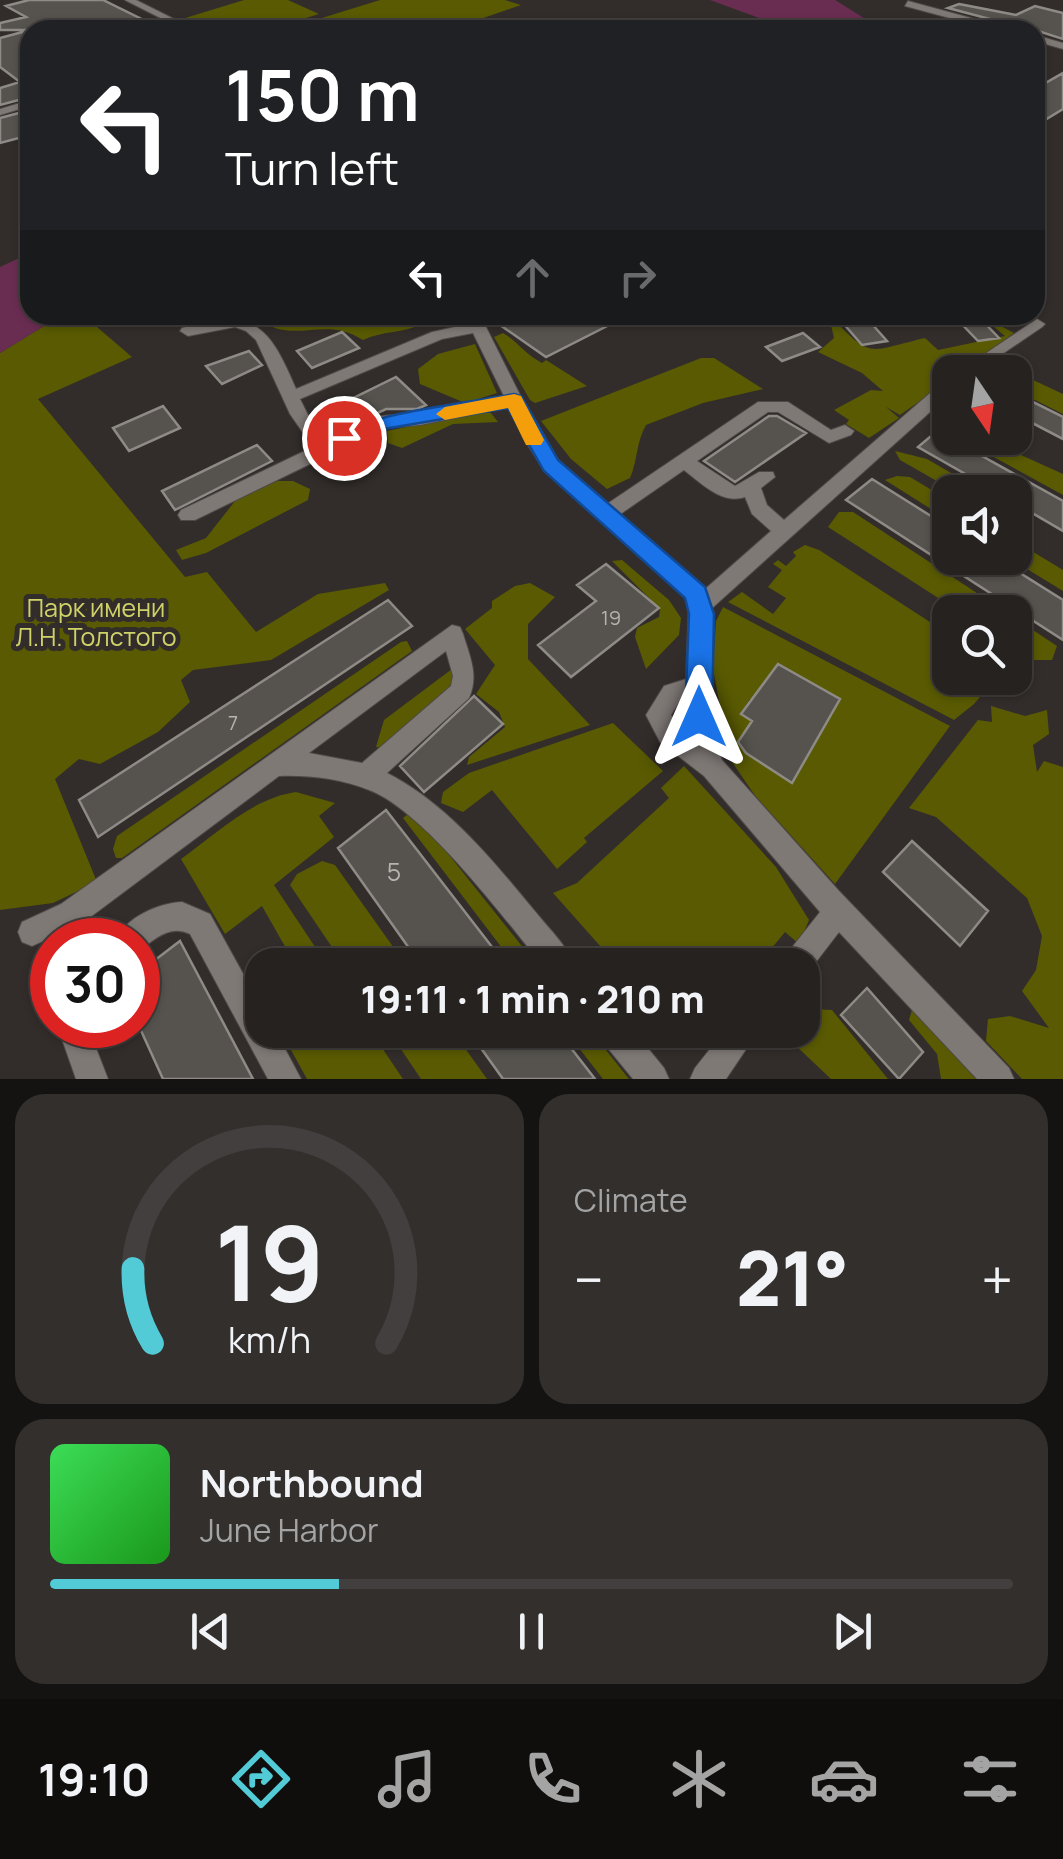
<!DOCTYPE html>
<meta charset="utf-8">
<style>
:root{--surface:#262220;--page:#322f2d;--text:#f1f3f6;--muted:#a4a4a5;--line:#423f3e;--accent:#52cbd7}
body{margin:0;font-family:Manrope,sans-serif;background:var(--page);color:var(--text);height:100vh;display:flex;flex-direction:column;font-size:38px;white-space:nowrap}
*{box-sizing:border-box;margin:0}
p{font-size:32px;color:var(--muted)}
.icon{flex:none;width:55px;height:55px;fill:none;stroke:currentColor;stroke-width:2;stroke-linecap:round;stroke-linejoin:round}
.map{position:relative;height:1079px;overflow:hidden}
.side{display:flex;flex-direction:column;gap:15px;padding:15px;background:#151312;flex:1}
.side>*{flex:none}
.top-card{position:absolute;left:20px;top:20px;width:1025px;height:305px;border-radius:30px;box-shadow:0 2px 8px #0004,0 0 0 2px var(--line);background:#202124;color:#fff;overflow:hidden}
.needle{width:65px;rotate:167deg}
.tools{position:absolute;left:932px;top:355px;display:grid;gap:20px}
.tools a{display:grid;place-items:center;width:100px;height:100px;border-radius:20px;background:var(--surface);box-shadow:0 2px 8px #0004,0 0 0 2px var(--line);font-size:50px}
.speed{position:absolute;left:30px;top:918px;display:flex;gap:20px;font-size:50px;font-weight:700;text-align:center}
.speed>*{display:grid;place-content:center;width:130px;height:130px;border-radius:50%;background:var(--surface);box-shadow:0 2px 8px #0004,0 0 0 2px var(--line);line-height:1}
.speed .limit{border:15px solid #d22;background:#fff;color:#111}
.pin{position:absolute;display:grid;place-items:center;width:85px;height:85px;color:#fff;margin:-42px;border:5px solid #fff;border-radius:50%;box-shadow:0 2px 10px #0007}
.me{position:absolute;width:110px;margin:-55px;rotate:0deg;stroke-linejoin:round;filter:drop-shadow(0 0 8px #0008)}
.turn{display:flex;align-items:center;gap:35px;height:210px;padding:0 40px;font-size:45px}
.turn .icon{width:130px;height:130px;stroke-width:2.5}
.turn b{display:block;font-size:70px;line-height:85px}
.lanes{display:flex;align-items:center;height:95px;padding:0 40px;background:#0003;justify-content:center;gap:50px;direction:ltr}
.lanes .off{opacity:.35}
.big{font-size:75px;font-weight:800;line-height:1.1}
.side .tile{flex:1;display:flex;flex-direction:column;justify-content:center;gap:15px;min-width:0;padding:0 35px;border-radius:30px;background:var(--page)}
.side .dial{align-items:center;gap:0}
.dial svg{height:260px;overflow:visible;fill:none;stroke:var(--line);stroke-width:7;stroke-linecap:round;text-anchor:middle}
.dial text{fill:var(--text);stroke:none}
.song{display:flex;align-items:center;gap:30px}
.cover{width:120px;height:120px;border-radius:15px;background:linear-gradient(135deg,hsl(130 70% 55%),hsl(120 70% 35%))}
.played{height:10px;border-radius:5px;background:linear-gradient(90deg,var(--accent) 30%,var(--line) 30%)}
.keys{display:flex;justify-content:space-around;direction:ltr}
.heat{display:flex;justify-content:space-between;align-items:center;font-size:55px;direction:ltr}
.side .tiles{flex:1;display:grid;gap:15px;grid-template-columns:1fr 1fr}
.tile:last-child{grid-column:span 2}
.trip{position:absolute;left:245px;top:948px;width:575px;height:100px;border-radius:30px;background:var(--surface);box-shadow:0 2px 8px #0004,0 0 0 2px var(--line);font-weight:800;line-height:100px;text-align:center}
.dock{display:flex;height:160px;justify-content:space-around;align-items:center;background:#0f0e0d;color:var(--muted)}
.dock .icon{width:70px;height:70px}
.dock .selected{color:var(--accent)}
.dock b{font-size:45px;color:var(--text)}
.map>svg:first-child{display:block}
.green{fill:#595a02;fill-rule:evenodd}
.water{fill:#6a2d52}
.building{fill:#56534e;stroke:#8e8b86;stroke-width:2.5}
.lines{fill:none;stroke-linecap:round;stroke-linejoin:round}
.minor-casing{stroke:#4f4a48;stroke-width:2}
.minor{fill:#7f7976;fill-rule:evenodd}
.route{fill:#1a73e8;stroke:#114b97;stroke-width:2.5}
.slow{fill:#f59e0b}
.labels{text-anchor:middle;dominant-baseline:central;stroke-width:10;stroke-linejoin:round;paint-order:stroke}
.number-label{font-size:20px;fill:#b6b3b0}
.park-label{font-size:25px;fill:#cfd269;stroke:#322d2b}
.near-number-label{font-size:25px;fill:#b6b3b0}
</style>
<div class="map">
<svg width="1063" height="1079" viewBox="0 0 1063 1079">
<rect width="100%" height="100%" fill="#322d2b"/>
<path class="green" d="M244,0H288L319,14C274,28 228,41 182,19Z
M380,0H505L521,5L449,30H283Z
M62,315H83L132,357L38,399L185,577L207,572L256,632L318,594L385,583L389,590L271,660L193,670L181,680L190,702L158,732L100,764L79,759L55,779L97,882L53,903L0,910V353Z
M271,315H423L422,324C404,333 382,331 363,340C326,316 300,342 265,324L266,317Z
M820,315H830C872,361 868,351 925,338L938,350L1005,336L980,315L1014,333L961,372H950V380L900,415L886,407L899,418L869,438L846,424L849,420L834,410L871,390L883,391L862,373L818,352L834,338L831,325Z
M503,333C518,342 526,355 542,363L546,360L587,386L535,403L530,400L494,337Z
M475,344L497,393L465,403L420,384L418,369L438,354Z
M701,358H714L763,389L703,403L646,425C636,442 638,460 630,478L607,489L571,459L541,421Z
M990,360L1063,394V414L1015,390V372H975Z
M478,412L491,413L498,422L453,424L402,448L388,443L387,431Z
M959,438H983L1063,474V495Z
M895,451L927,459L984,492H956L900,460Z
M897,476L910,477L950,501V521L885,480Z
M276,481H293L310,489L308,500L206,553L182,560L176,550L206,538L235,501Z
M839,512H853L1006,612H960L828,527Z
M1015,541L1063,570V591L1009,558H1015Z
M805,545L819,550L950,635V678H996L974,704L954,720L728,602L742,592L773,614L786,598L768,587L782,570L773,564L778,560L786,566L796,556L793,552Z
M622,560L669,600L681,618L679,635L646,669L635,637L637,628L659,617L660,609L612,561Z
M530,583L555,597L528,624V659L590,725L467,765L469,757L505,727L499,712L476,694L495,665L465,629L492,608V601L515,586Z
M723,607L950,726L835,884L756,797L730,759L713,669L716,621ZM778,664L839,699L792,782L746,753L738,743L752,721L741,713L750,699L759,705V692Z
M1015,618L1057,646L1052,660H1033L1015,648Z
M407,641L412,651L122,858H116L113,849L117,836L401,642Z
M452,669L457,686L390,749L376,747L384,720Z
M991,706L1025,716L1047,710L1049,734L1033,745L1037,772L1044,761L1063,767V1079H1022L986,1041L988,1019L1010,1016L1049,1028L1022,991L1036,970L1042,936L1027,898L936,817L909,808L978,720L992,722Z
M613,723L663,771L584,838L587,842L557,869L492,790L463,812L441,803L443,792L469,773Z
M684,766L776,867L809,920L799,944L785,932L758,965H617L553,893L577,883L669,798L661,788Z
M296,792L335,803L319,816L334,837L274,885L327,965H268L287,950L262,906L225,934L181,859C216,834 252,798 296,792Z
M409,813L417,815L537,965H515L403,818Z
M322,861L335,865L406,965H344L290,885L297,874Z
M810,1009L832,1010L888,1079H831L793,1043L802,1030Z
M912,1010L976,1079H941L937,1054L909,1020Z
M280,1030H370L403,1079H307Z
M388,1030H452L487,1079H421Z
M565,1030H590L629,1079H603Z"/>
<path class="water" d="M710,0H835L883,30H792Z
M30,253V315H62L0,353V267Z"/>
<path class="building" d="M29,0H103L164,30H94L93,21L60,30H0V23L26,17L6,6Z
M959,4L1016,15L1035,6L1063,13V39L1035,30L1013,29L1009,24L948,8Z
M30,30V97L0,105V88L20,82L0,67V38Z
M1063,73V109L1035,126V89Z
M30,110V135L0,143V118Z
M520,315L541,325L561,315H629L546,357L500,325Z
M836,315H864L887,341L862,345Z
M953,315H977L999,338L978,341Z
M342,332L359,348L312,368L297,351Z
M803,333L820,347L782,361L766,347Z
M249,351L262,365L222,384L206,366Z
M396,377L426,405L417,409H386L331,435L315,417Z
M1015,393L1063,417V439L1015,414Z
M163,406L180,428L129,451L113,428Z
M769,416H777L806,433L735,482L704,461Z
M937,431L1063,501V531L1015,503V492H997L918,447Z
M257,445L272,461L175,510L162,491Z
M872,479L950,528V558H996L1063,600V640L846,500Z
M606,564L659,608L571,677L538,645L596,601L577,585Z
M388,600L412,626L98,837L79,800Z
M778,664L840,699L792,783L746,753L738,742L752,721L741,714Z
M474,696L503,724L424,792L400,766Z
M386,810L414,846L506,965H421L338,848Z
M912,841L988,911L960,946L883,872Z
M180,941L253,1079H163L138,1024V973Z
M867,988L923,1052L899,1079L841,1015Z
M468,1030H557L595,1079H503Z"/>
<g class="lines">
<g class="minor-casing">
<path id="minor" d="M125,0H136L196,30H184Z
M908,1L1008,28L1010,30H994L905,6Z
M1035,35L1063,43V49L1035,41Z
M30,100V106L0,115V109Z
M464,315H480L541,437L558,460L607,504L758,402H788L831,430L845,425L854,431L851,435L829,443L778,412H768L697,461L735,486L759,472H773L775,477L761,488L767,505L784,520L944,381L950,380V394L711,609C715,660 700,711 722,760L839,891L1009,1068L1014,1079H977L839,932L806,975L802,977V965H782L786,955L820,912L704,776L660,742L646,715L664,686L686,679L689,601L544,470L524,439L509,407L420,425L384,428L195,520H181L178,515L181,510L313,447L290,414L256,340L246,331L235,327L188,336L180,331L182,328C254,309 268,323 296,389L432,332L469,324ZM473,333L504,396L420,413L381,416L328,440L308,415L300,399L442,339ZM684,470C701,483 722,505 745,497L752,514L771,531L704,590L619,515ZM686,700L690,736L678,726L671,715L679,702Z
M1037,319L1045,324L1042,327L976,372H958Z
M452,625L460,627L463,634C470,657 479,675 469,698L387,773C448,804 495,863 538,915C551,931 567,946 574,965H542C505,919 423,810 369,790C341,779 310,775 279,776L81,924L32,946L22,942L18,932L22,922L61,904ZM446,651L453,676L451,686L362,763L309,753Z
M182,902L210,914L262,1008V1030H275L301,1079H268L190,934C169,924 155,940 138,951V940H116C125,918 158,903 182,902Z
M57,1025H87L108,1079H76Z
M598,1030H633L664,1068L669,1079H633L602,1041Z
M725,1030H759L726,1079H690L695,1068Z"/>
</g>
<use href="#minor" class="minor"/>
</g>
<path class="route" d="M514,394L521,396L558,460L705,587L714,614L712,717L708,726L699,730L689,726L685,717L689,614L685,598L544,471L508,408L384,429L344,445L334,438L337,433C392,410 455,405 514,394Z"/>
<path class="slow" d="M514,394L521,396L544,440L541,445H526L508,408L445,420L436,414L445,407Z"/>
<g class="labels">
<g class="number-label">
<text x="611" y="617">19</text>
<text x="233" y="722">7</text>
</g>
<g class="park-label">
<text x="96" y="607">Парк имени<tspan x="96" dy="29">Л.Н. Толстого</tspan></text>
</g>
<g class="near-number-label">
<text x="394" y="871">5</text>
</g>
</g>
</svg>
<div class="tools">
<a><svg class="needle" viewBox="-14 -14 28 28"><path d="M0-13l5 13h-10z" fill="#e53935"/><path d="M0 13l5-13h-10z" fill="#a4a4a5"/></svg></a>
<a><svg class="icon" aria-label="sound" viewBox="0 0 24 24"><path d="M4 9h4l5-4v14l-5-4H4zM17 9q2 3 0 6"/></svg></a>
<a><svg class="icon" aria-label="search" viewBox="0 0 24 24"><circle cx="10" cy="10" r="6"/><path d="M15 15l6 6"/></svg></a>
</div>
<div class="speed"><div class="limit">30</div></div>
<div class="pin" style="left:344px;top:438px;background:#d93025"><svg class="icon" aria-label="arrive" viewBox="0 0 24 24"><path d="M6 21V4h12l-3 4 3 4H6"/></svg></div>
<svg class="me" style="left:699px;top:717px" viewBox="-20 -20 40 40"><path d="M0-17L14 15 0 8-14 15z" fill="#1a73e8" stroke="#fff" stroke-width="4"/></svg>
<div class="trip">19:11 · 1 min · 210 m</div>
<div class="top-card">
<div class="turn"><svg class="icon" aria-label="left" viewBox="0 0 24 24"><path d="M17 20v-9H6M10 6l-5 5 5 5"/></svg><div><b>150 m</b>Turn left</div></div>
<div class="lanes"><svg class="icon" aria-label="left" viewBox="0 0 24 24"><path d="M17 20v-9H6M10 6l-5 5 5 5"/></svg><svg class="icon off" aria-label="ahead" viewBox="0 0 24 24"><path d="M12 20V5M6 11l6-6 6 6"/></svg><svg class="icon off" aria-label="right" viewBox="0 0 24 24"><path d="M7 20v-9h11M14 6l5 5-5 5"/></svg></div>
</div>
</div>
<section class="side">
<div class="tiles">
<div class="tile dial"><svg viewBox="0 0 100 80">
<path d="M14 69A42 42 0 1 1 86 69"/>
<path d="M14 69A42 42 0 0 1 8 46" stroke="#52cbd7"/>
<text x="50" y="56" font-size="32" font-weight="700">19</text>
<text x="50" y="72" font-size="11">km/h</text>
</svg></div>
<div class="tile"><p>Climate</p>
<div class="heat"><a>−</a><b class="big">21°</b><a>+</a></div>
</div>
<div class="tile">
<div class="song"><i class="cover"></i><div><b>Northbound</b><p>June Harbor</p></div></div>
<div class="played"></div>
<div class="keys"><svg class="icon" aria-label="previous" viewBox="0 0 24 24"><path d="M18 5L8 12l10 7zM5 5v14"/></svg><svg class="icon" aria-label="pause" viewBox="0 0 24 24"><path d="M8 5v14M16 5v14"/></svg><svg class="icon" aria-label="next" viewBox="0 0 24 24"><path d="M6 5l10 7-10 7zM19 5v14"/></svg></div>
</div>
</div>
</section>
<nav class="dock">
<b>19:10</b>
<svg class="icon selected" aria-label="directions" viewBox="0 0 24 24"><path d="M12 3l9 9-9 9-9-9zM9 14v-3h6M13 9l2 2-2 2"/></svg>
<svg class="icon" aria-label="music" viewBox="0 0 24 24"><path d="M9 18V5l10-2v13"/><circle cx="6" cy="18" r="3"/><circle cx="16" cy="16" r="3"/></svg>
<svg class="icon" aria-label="phone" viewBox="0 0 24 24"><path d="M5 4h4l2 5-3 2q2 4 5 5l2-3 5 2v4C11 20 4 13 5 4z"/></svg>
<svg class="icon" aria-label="climate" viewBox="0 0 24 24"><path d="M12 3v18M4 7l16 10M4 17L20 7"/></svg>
<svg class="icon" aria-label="car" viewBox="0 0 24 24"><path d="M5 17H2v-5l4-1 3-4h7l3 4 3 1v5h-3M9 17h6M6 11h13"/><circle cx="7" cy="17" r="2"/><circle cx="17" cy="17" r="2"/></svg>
<svg class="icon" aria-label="filters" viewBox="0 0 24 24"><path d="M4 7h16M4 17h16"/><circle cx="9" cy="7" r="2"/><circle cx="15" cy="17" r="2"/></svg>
</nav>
